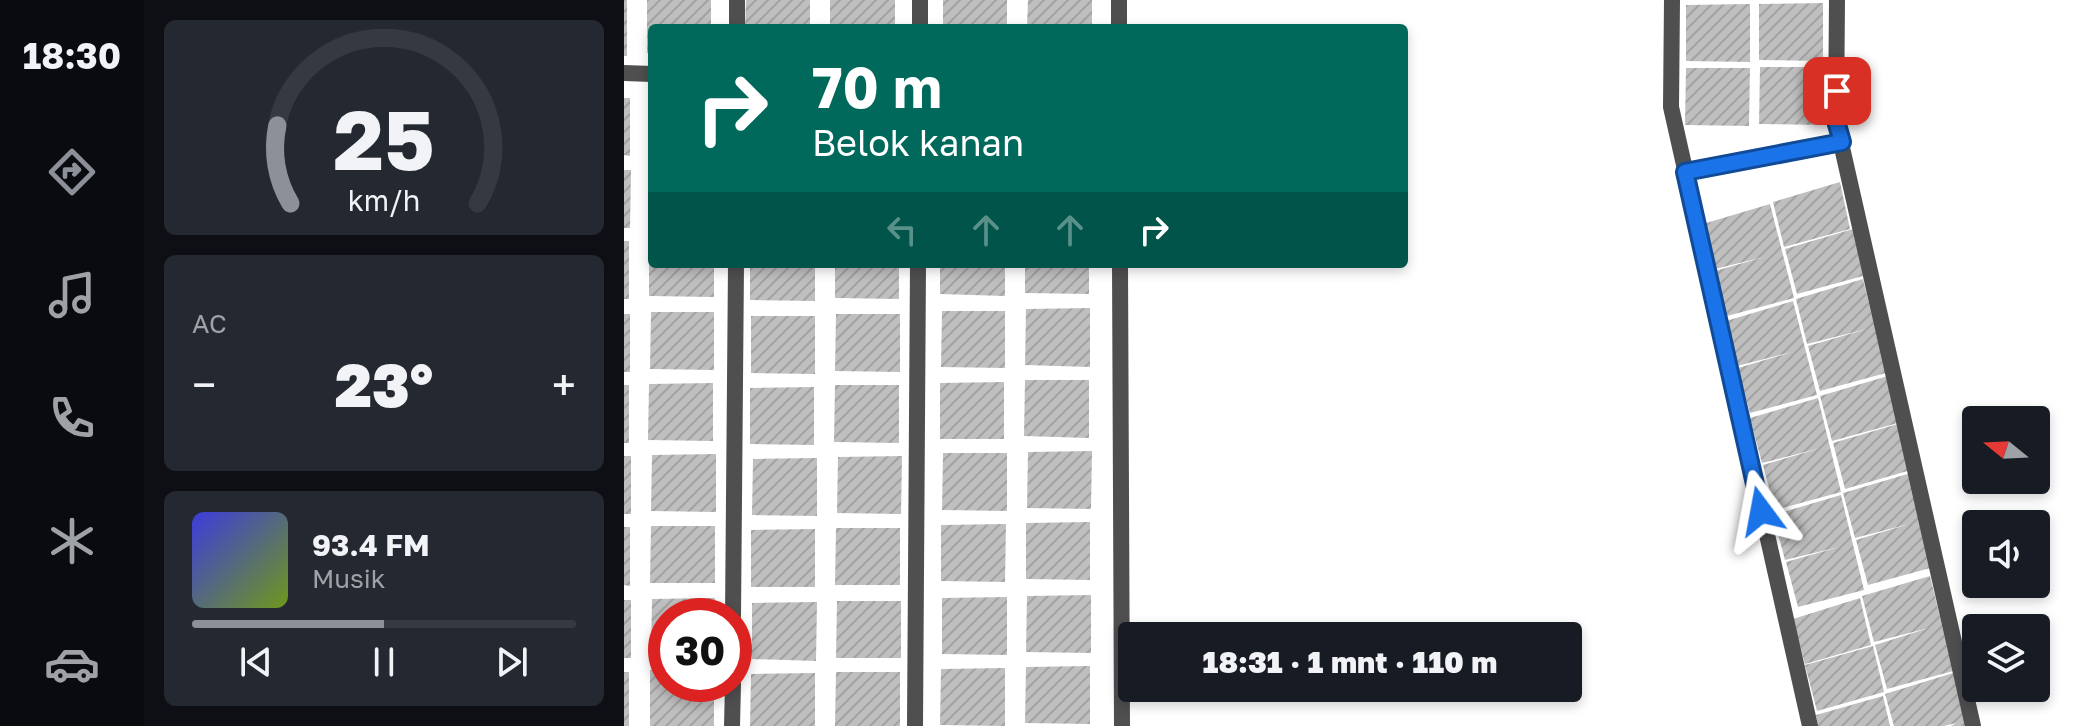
<!DOCTYPE html>
<html lang="id">
<meta charset="utf-8">
<style>
:root{--surface:#171b24;--page:#242831;--text:#f1f3f6;--muted:#9ea1a6;--line:#363941;--accent:#8c9099}
body{margin:0;font-family:"Golos Text",sans-serif;background:var(--page);color:var(--text);height:100vh;display:flex;flex-direction:column;font-size:30px;white-space:nowrap}
*{box-sizing:border-box;margin:0}
p{font-size:26px;color:var(--muted)}
.icon{flex:none;width:44px;height:44px;fill:none;stroke:currentColor;stroke-width:2;stroke-linecap:round;stroke-linejoin:round}
.map{position:relative;flex:1;overflow:hidden}
.panel{display:flex;flex-direction:column;gap:20px;padding:20px;background:#0d0f14;width:480px}
.panel>*{flex:none}
.banner{position:absolute;left:24px;top:24px;width:760px;height:244px;border-radius:8px;box-shadow:0 4px 12px #0003;background:#00695c;color:#fff;overflow:hidden}
.needle{width:52px;rotate:288deg}
.tools{position:absolute;left:1338px;top:406px;display:grid;gap:16px}
.tools a{display:grid;place-items:center;width:88px;height:88px;border-radius:8px;background:var(--surface);box-shadow:0 4px 12px #0003;font-size:40px}
.speed{position:absolute;left:24px;top:598px;display:flex;gap:16px;font-size:40px;font-weight:700;text-align:center}
.speed>*{display:grid;place-content:center;width:104px;height:104px;border-radius:50%;background:var(--surface);box-shadow:0 4px 12px #0003;line-height:1}
.speed .limit{border:12px solid #d22;background:#fff;color:#111}
.pin{position:absolute;display:grid;place-items:center;width:68px;height:68px;color:#fff;margin:-34px;border-radius:16px;box-shadow:0 4px 12px #0006}
.me{position:absolute;width:88px;margin:-44px;rotate:347deg;stroke-linejoin:round;filter:drop-shadow(0 0 6px #0008)}
.turn{display:flex;align-items:center;gap:28px;height:168px;padding:0 32px;font-size:36px}
.turn .icon{width:104px;height:104px;stroke-width:2.5}
.turn b{display:block;font-size:56px;line-height:68px}
.lanes{display:flex;align-items:center;height:76px;padding:0 32px;background:#0003;justify-content:center;gap:40px;direction:ltr}
.lanes .off{opacity:.35}
.big{font-size:60px;font-weight:800;line-height:1.1}
.panel .widget{flex:1;display:flex;flex-direction:column;justify-content:center;gap:12px;min-width:0;padding:0 28px;border-radius:12px;background:var(--page)}
.panel .dial{align-items:center;gap:0}
.dial svg{height:208px;overflow:visible;fill:none;stroke:var(--line);stroke-width:7;stroke-linecap:round;text-anchor:middle}
.dial text{fill:var(--text);stroke:none}
.song{display:flex;align-items:center;gap:24px}
.cover{width:96px;height:96px;border-radius:12px;background:linear-gradient(135deg,hsl(240 70% 55%),hsl(80 70% 35%))}
.played{height:8px;border-radius:4px;background:linear-gradient(90deg,var(--accent) 50%,var(--line) 50%)}
.keys{display:flex;justify-content:space-around;direction:ltr}
.heat{display:flex;justify-content:space-between;align-items:center;font-size:44px;direction:ltr}
.trip{position:absolute;left:494px;top:622px;width:464px;height:80px;border-radius:8px;background:var(--surface);box-shadow:0 4px 12px #0003;font-weight:800;line-height:80px;text-align:center}
main{display:flex;flex:1;min-height:0}
.menu{display:flex;flex-direction:column;width:144px;justify-content:space-around;align-items:center;background:#090b0e;color:var(--muted)}
.menu .icon{width:56px;height:56px}
.menu .selected{color:var(--accent)}
.menu b{font-size:36px;color:var(--text)}
.map>svg:first-child{display:block}
.building{fill:url(#building-hatch)}
.lines{fill:none;stroke-linecap:round;stroke-linejoin:round}
.street{stroke:#4f4f4f;stroke-width:16}
.route-casing{stroke:#114b97;stroke-width:20}
.route{stroke:#1a73e8;stroke-width:14}
</style>
<main>
<nav class="menu">
<b>18:30</b>
<svg class="icon selected" aria-label="directions" viewBox="0 0 24 24"><path d="M12 3l9 9-9 9-9-9zM9 14v-3h6M13 9l2 2-2 2"/></svg>
<svg class="icon" aria-label="music" viewBox="0 0 24 24"><path d="M9 18V5l10-2v13"/><circle cx="6" cy="18" r="3"/><circle cx="16" cy="16" r="3"/></svg>
<svg class="icon" aria-label="phone" viewBox="0 0 24 24"><path d="M5 4h4l2 5-3 2q2 4 5 5l2-3 5 2v4C11 20 4 13 5 4z"/></svg>
<svg class="icon" aria-label="climate" viewBox="0 0 24 24"><path d="M12 3v18M4 7l16 10M4 17L20 7"/></svg>
<svg class="icon" aria-label="car" viewBox="0 0 24 24"><path d="M5 17H2v-5l4-1 3-4h7l3 4 3 1v5h-3M9 17h6M6 11h13"/><circle cx="7" cy="17" r="2"/><circle cx="17" cy="17" r="2"/></svg>
</nav>
<section class="panel">
<div class="widget dial"><svg viewBox="0 0 100 80">
<path d="M14 69A42 42 0 1 1 86 69"/>
<path d="M14 69A42 42 0 0 1 9 39" stroke="#8c9099"/>
<text x="50" y="56" font-size="32" font-weight="700">25</text>
<text x="50" y="72" font-size="11">km/h</text>
</svg></div>
<div class="widget"><p>AC</p>
<div class="heat"><a>−</a><b class="big">23°</b><a>+</a></div>
</div>
<div class="widget">
<div class="song"><i class="cover"></i><div><b>93.4 FM</b><p>Musik</p></div></div>
<div class="played"></div>
<div class="keys"><svg class="icon" aria-label="previous" viewBox="0 0 24 24"><path d="M18 5L8 12l10 7zM5 5v14"/></svg><svg class="icon" aria-label="pause" viewBox="0 0 24 24"><path d="M8 5v14M16 5v14"/></svg><svg class="icon" aria-label="next" viewBox="0 0 24 24"><path d="M6 5l10 7-10 7zM19 5v14"/></svg></div>
</div>
</section>
<div class="map">
<svg width="1451" height="726" viewBox="0 0 1451 726">
<defs>
<pattern id="building-hatch" width="6" height="6" patternUnits="userSpaceOnUse" patternTransform="scale(2)"><rect width="6" height="6" fill="#bfbfbf"/><path d="M-1 1l2-2M0 6l6-6M5 7l2-2" fill="none" stroke="#a2a2a2"/></pattern>
</defs>
<rect width="100%" height="100%" fill="#fff"/>
<path class="building" d="M0,0H3V56H0Z
M23,0H87V28H28V53H23Z
M122,0H186V28H121Z
M206,0H271V28H206Z
M319,0H383V28H319Z
M404,0H468V28H403Z
M1199,3V61L1135,60V4Z
M1126,4V62L1062,61V5Z
M1136,67H1200V125L1135,124Z
M1062,68H1126L1125,126L1061,125Z
M0,98H6V156L0,155Z
M0,170H7L6,228H0Z
M1216,182L1226,229L1160,247L1149,202Z
M1146,204L1170,298L1103,316L1091,271L1140,257L1091,269L1079,224Z
M1229,229L1239,276L1173,294L1161,249Z
M0,241H5V299H0Z
M25,264H90V297L25,296Z
M126,264H191V301L126,300Z
M211,264H275V299L211,298Z
M316,264H381V296L316,294Z
M401,264H465V294L401,293Z
M1239,279L1262,373L1196,391L1184,346L1243,329L1183,344L1172,299Z
M1169,301L1193,395L1126,413L1114,368L1168,352L1113,366L1102,321Z
M466,308V367L401,365L402,309Z
M318,311H381V368L317,367Z
M27,312H90V370L26,369Z
M0,314H6V372H0Z
M212,314H276V372L211,371Z
M127,316H191V374L127,373Z
M1264,376L1274,423L1208,441L1196,396Z
M401,380H465V438L400,436Z
M380,382V439H316V383Z
M89,383V441L24,440L25,384Z
M0,385H5V443H0Z
M211,385H275V443L210,442Z
M190,387V445L126,444V388Z
M1194,398L1217,492L1151,510L1139,465L1197,448L1138,463L1126,418Z
M1277,423L1287,470L1221,489L1209,443Z
M468,451L467,509L403,508L404,452Z
M319,453H383V511L318,510Z
M92,454V512L27,511L28,455Z
M0,456H7V514H0Z
M278,456L277,514L213,513L214,457Z
M193,458V516L128,515L129,459Z
M1287,473L1310,567L1244,585L1232,540L1285,524L1231,538L1219,493Z
M1217,495L1240,590L1174,607L1162,562L1215,547L1161,560L1149,515Z
M466,522V580L402,579V523Z
M382,524L381,582L317,581V525Z
M27,526H91V583H26Z
M0,527H6V586L0,585Z
M212,528H276V585H211Z
M191,529V587H127V530Z
M1306,576L1329,671L1263,689L1251,645L1305,628L1250,642L1238,596Z
M467,595V653L402,652L403,596Z
M383,597V655L318,654V598Z
M91,598V616H42V656L27,655L28,599Z
M1236,598L1247,645L1181,664L1169,619Z
M0,600H7V658H0Z
M213,601H277V658H212Z
M193,602L192,661L128,659V603Z
M1249,646L1260,692L1193,711L1181,665Z
M466,666V724L401,723L402,667Z
M381,668V726L316,725L317,669Z
M26,670H42V684H90V726H26Z
M0,672H5V726H0Z
M212,672H276V726H211Z
M191,673V726H126L127,674Z
M1329,673L1343,726H1327L1332,723L1320,726H1270L1261,694Z
M1259,696L1266,726H1194L1192,715Z"/>
<g class="lines">
<path class="street" d="M113,0V28
M495,0V28
M1048,0L1047,107L1186,726
M1213,0L1212,121L1349,726
M296,28V0
M0,73L28,74
M1061,172L1218,142
M496,264L498,726
M109,616L112,264
M108,726L109,684
M291,726L294,264"/>
</g>
<g class="lines">
<g class="route-casing">
<path id="route" d="M1137,511L1061,172L1218,142L1212,121L1213,91"/>
</g>
<use href="#route" class="route"/>
</g>
</svg>
<div class="tools">
<a><svg class="needle" viewBox="-14 -14 28 28"><path d="M0-13l5 13h-10z" fill="#e53935"/><path d="M0 13l5-13h-10z" fill="#9ea1a6"/></svg></a>
<a><svg class="icon" aria-label="sound" viewBox="0 0 24 24"><path d="M4 9h4l5-4v14l-5-4H4zM17 9q2 3 0 6"/></svg></a>
<a><svg class="icon" aria-label="layers" viewBox="0 0 24 24"><path d="M12 4l9 5-9 5-9-5zM3 14l9 5 9-5"/></svg></a>
</div>
<div class="speed"><div class="limit">30</div></div>
<div class="pin" style="left:1213px;top:91px;background:#d93025"><svg class="icon" aria-label="arrive" viewBox="0 0 24 24"><path d="M6 21V4h12l-3 4 3 4H6"/></svg></div>
<svg class="me" style="left:1137px;top:511px" viewBox="-20 -20 40 40"><path d="M0-17L14 15 0 8-14 15z" fill="#1a73e8" stroke="#fff" stroke-width="4"/></svg>
<div class="trip">18:31 · 1 mnt · 110 m</div>
<div class="banner">
<div class="turn"><svg class="icon" aria-label="right" viewBox="0 0 24 24"><path d="M7 20v-9h11M14 6l5 5-5 5"/></svg><div><b>70 m</b>Belok kanan</div></div>
<div class="lanes"><svg class="icon off" aria-label="left" viewBox="0 0 24 24"><path d="M17 20v-9H6M10 6l-5 5 5 5"/></svg><svg class="icon off" aria-label="ahead" viewBox="0 0 24 24"><path d="M12 20V5M6 11l6-6 6 6"/></svg><svg class="icon off" aria-label="ahead" viewBox="0 0 24 24"><path d="M12 20V5M6 11l6-6 6 6"/></svg><svg class="icon" aria-label="right" viewBox="0 0 24 24"><path d="M7 20v-9h11M14 6l5 5-5 5"/></svg></div>
</div>
</div>
</main>
